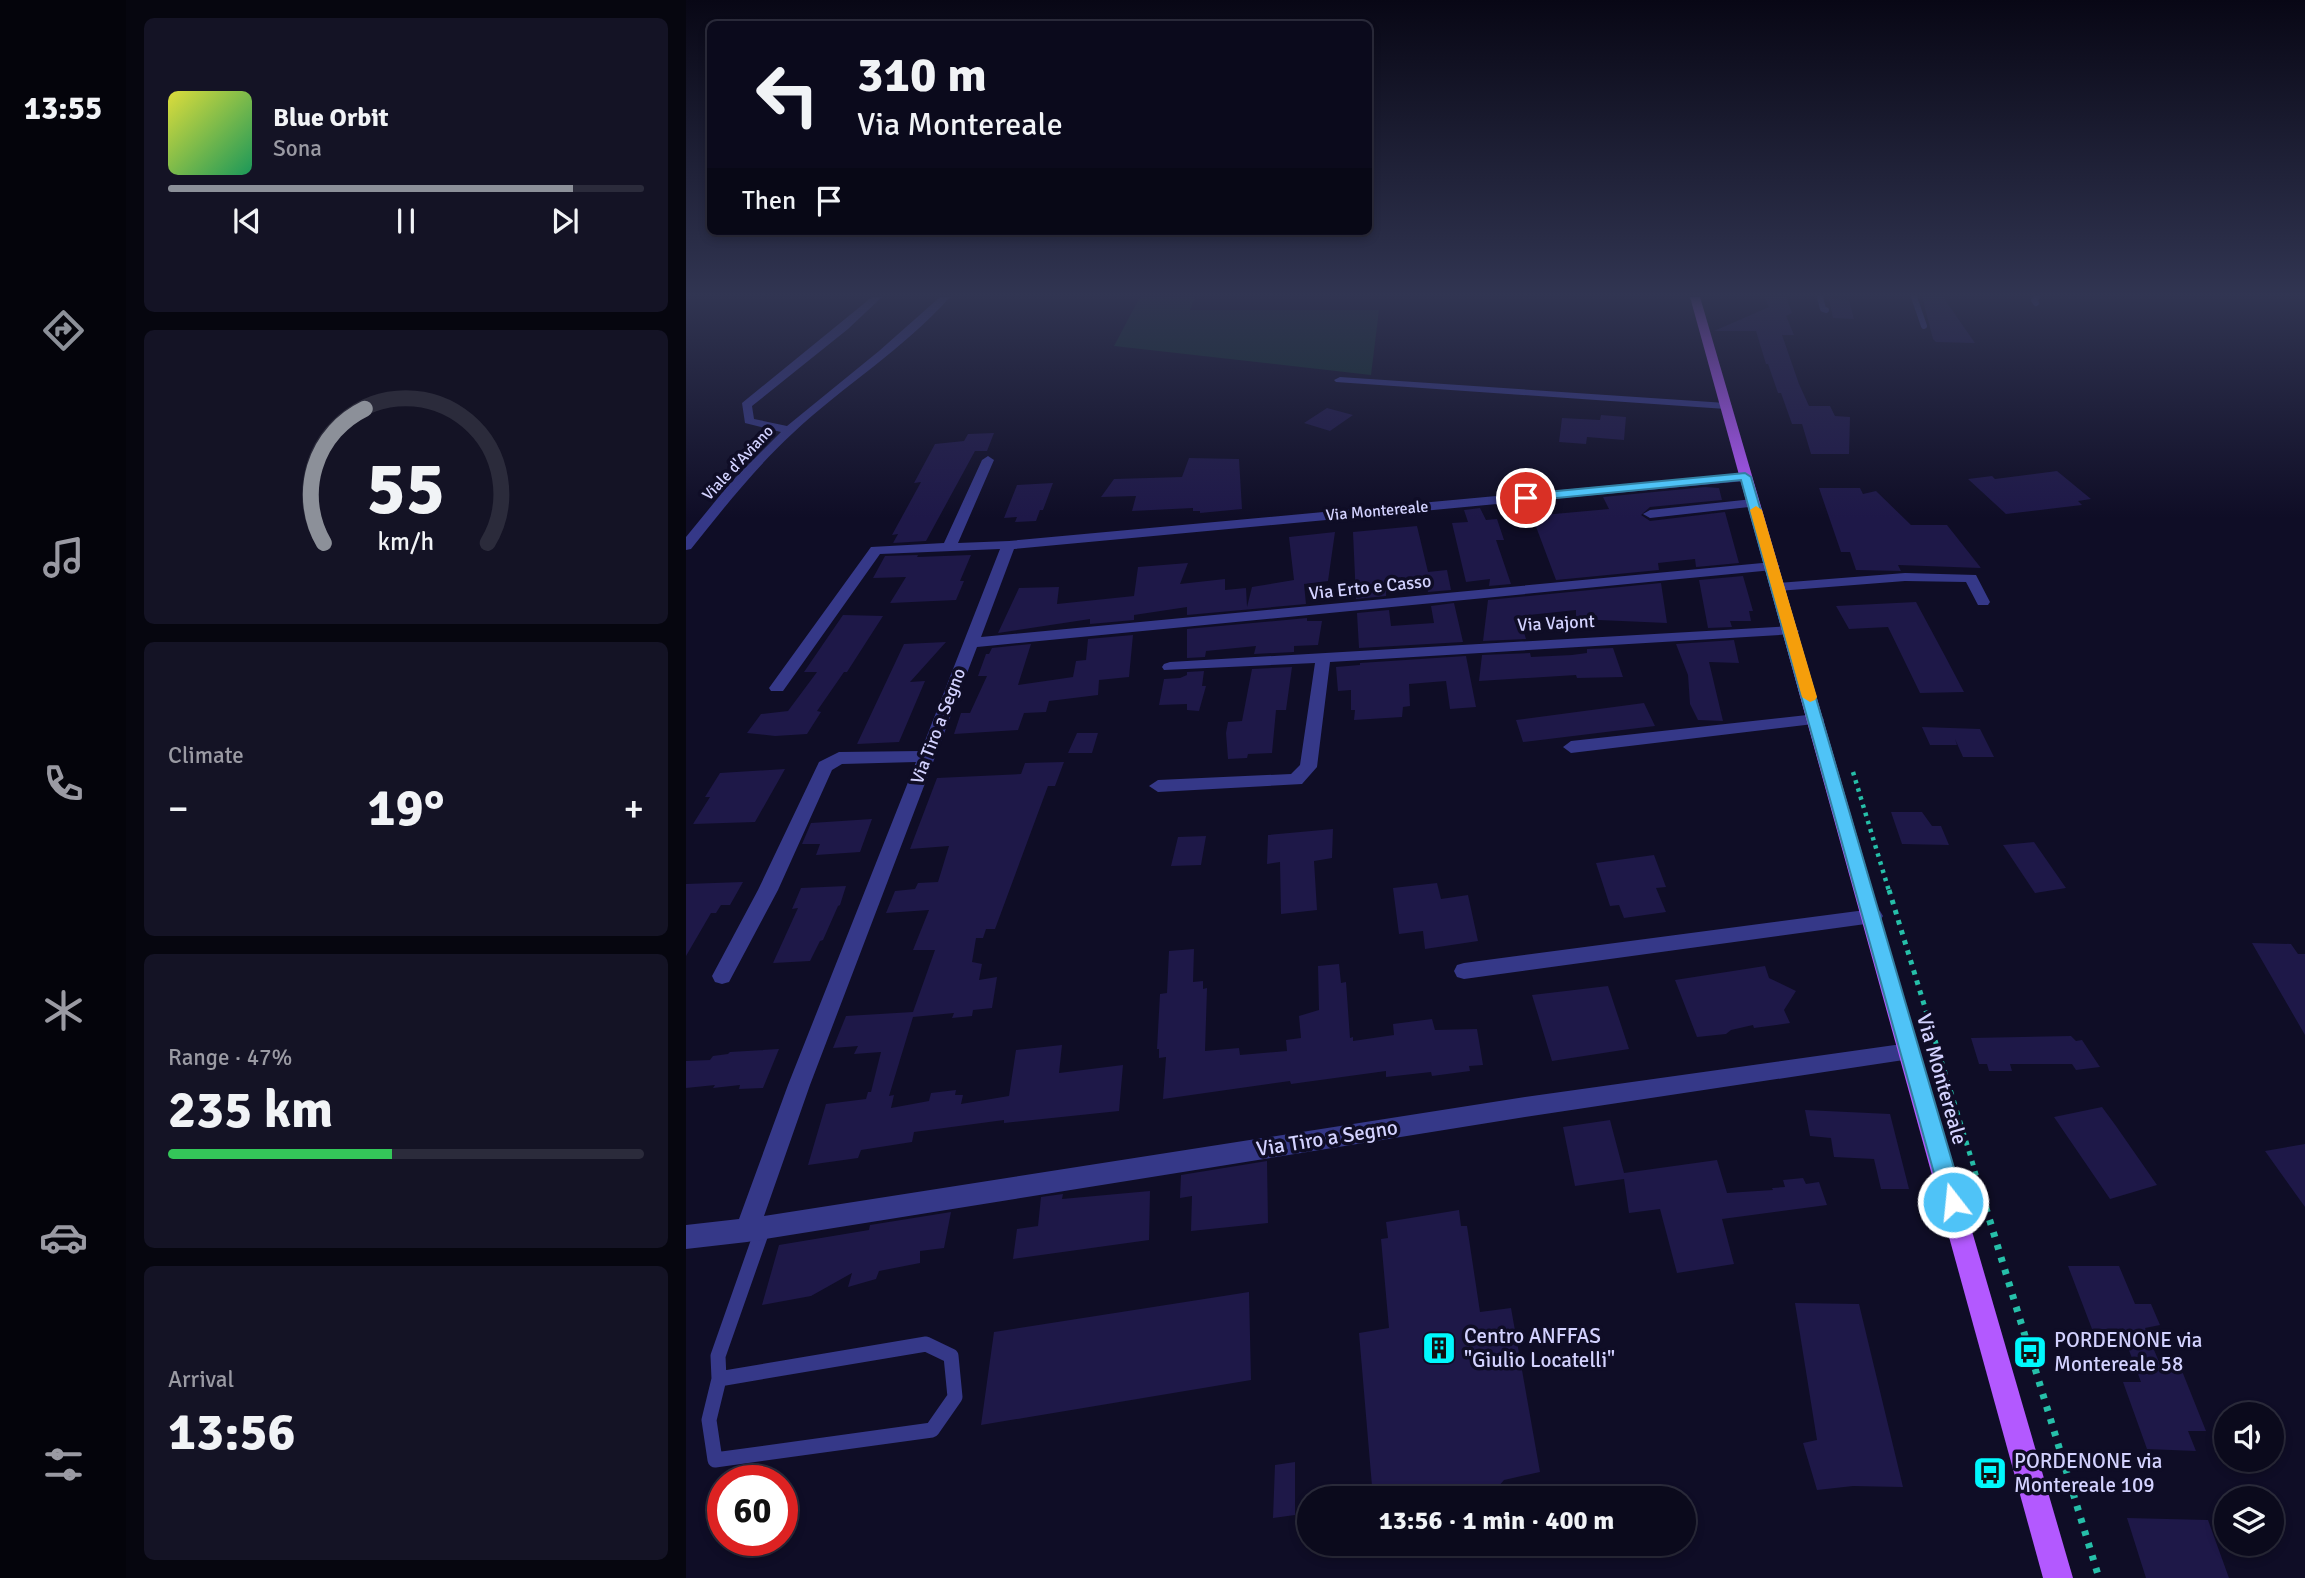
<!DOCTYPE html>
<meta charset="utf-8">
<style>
:root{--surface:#0b0a1c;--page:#141325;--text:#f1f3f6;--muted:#9a9aa3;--line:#2b2b3b;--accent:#8c9099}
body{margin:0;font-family:Signika,sans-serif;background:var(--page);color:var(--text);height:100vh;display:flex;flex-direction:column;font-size:26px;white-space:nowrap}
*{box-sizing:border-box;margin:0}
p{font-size:23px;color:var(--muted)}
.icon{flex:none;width:38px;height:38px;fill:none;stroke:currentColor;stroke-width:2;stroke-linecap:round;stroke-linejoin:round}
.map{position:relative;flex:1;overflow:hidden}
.drawer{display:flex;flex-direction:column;gap:18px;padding:18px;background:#06060f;width:560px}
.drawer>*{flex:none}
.hud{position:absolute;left:21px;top:21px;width:665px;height:214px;border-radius:10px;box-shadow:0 4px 10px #0003,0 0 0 2px var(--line);background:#0b0a1c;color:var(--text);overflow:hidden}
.buttons{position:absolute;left:1528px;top:1402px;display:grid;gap:14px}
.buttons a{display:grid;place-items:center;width:70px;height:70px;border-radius:50%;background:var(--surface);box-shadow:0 4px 10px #0003,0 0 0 2px var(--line);font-size:35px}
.speed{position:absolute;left:21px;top:1465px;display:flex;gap:14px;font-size:35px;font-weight:700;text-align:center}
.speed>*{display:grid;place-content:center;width:91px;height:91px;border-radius:50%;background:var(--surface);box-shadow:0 4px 10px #0003,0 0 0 2px var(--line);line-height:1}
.speed .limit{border:10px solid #d22;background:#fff;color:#111}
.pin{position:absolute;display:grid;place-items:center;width:60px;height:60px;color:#fff;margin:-30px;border:4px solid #fff;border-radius:50%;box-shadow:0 2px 7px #0007}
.me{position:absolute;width:77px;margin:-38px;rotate:344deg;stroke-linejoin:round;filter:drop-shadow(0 0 5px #0008)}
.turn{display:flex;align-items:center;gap:24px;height:147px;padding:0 35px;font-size:32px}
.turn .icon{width:91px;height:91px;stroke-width:2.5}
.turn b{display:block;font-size:49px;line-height:60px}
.then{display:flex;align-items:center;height:66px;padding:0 35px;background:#0003;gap:14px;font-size:26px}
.big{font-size:52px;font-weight:800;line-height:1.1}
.drawer .tile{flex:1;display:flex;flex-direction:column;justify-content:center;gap:10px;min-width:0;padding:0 24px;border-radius:10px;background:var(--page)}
.drawer .dial{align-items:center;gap:0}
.dial svg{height:182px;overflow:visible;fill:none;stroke:var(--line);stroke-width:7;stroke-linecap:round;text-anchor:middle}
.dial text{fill:var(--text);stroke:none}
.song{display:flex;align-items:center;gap:21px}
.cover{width:84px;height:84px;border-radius:10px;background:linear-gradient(135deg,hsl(60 70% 55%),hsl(150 70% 35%))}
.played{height:7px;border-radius:4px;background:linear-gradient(90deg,var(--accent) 85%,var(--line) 85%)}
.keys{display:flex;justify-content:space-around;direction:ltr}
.heat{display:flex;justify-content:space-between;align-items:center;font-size:38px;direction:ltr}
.charge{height:10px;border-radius:5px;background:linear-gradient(90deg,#34c759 47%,var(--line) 0)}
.trip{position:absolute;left:611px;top:1486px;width:399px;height:70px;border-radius:35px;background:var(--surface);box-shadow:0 4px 10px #0003,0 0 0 2px var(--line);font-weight:800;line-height:70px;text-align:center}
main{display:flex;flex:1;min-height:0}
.tabs{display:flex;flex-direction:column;width:126px;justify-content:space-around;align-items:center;background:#04040b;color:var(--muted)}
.tabs .icon{width:49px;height:49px}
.tabs .selected{color:var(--accent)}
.tabs b{font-size:32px;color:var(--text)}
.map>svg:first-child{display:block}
.green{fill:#10302c}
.building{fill:#1e1848}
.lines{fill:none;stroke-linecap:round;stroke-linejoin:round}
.path-far2{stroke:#26bfa9;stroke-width:4.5;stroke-dasharray:3.5 5;stroke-linecap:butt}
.path-far1{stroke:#26bfa9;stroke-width:5;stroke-dasharray:4.5 6;stroke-linecap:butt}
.path{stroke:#26bfa9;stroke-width:7;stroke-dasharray:5 8;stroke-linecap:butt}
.lane-far1{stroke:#353888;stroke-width:6}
.lane{stroke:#353888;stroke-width:15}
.street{fill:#353888;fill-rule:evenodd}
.primary{fill:#b359ff;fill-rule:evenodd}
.route{fill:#4fc3f7;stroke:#337fa1;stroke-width:2}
.slow{fill:#f59e0b}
.labels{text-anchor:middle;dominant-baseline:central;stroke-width:7;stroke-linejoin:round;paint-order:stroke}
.far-street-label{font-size:16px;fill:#d3d2ff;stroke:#0f0d26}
.street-label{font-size:18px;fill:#d3d2ff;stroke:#0f0d26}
.near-street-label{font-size:21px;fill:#d3d2ff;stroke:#0f0d26}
.near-poi-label{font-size:21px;fill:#d3d2ff;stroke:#0f0d26;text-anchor:start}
</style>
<main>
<nav class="tabs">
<b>13:55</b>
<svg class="icon selected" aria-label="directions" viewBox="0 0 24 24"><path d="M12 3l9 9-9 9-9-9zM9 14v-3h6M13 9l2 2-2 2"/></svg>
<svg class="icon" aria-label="music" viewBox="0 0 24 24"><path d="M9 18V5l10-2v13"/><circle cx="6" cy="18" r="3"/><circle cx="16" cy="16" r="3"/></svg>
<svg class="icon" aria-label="phone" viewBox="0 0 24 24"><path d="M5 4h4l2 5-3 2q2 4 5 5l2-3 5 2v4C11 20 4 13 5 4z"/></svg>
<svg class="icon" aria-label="climate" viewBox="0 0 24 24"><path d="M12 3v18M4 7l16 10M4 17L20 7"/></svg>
<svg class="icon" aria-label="car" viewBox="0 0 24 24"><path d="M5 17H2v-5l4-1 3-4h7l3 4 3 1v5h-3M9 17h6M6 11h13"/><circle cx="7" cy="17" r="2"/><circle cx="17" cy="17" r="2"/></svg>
<svg class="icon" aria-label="filters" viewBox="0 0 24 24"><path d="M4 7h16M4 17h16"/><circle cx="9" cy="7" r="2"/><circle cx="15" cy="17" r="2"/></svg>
</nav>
<section class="drawer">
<div class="tile">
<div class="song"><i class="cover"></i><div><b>Blue Orbit</b><p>Sona</p></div></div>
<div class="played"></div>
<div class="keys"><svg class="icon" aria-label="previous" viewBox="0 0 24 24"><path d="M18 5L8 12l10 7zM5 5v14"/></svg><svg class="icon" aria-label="pause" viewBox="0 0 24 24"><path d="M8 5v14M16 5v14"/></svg><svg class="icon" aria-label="next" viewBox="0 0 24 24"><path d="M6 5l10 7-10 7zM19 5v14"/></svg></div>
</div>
<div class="tile dial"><svg viewBox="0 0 100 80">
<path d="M14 69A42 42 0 1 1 86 69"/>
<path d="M14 69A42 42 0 0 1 32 10" stroke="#8c9099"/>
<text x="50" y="56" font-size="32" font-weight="700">55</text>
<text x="50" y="72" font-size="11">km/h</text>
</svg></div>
<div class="tile"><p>Climate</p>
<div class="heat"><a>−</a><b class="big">19°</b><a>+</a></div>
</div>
<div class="tile"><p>Range · 47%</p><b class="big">235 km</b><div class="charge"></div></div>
<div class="tile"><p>Arrival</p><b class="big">13:56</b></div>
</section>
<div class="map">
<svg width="1619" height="1578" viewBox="0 0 1619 1578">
<rect width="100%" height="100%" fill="#0f0d26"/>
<path class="green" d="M454,297H509L504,310H693L685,375L428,346Z"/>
<path class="building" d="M1079,297H1100L1106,313L1100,316L1108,335H1096L1113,384L1123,406H1144L1149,416L1164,417L1163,454H1125L1116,424H1106L1095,393H1092L1082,364H1080L1070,331H1028L1083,307Z
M1236,297H1257L1289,343L1250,342L1247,339Z
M1143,299L1163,300L1168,319L1147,318Z
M641,408L667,415L644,431L618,423Z
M915,415L940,417L938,440L901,437L900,444L873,442L876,418L914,420Z
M308,433L301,451H289L240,541L207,543L212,534L206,535L235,482L228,483L249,444L278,441L282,434Z
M503,458L553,459L556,509L514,513V511H507V508L446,511L450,496L415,497L428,479L496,477Z
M1371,471L1405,499L1392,501L1396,505L1320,514L1282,479L1306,476L1309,479Z
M367,483L357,510H354L350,521L329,522L331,517L318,518L331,485Z
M1019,487L1033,488L1036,500L964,507L955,515L964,521L1039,512L1053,563L1010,567L1009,559L972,563L973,570L870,580L846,516L923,509L917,497Z
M1133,488H1174L1177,494L1190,491L1225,525H1261L1295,568L1212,565L1215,571L1170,570L1164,552H1155Z
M794,508L800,520L811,519L818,540H810L825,584L803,586L804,579L780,582L766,523L782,522L778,510Z
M731,526L742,572L761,570L765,590L742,592L741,587L700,592V596L670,599L667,532Z
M649,532L642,581L618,584L620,604L501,615V607L448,615V620L404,624V619L312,633L333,588L373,587L371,604L448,596L452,567L502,563L494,584L539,579V590L560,588L561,607L566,587L608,580L603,537Z
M232,555L231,557L285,555L274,581H278L270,600L204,603L220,577L187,578L199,556Z
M1057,576L1067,611H1063L1065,621H1044L1046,627L1022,628L1013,580Z
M975,583L981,623L890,619V610L833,616L840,639L797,641L802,600Z
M1230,602L1259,656L1278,692L1234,693L1202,627L1163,629L1150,606Z
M768,603L777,642L673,648L671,613L703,610L705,626L748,623L745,606Z
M157,615L197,616L161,672H158L131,711L135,712L121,734L89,736L61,733L75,714L102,711L131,672H118Z
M621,618V621H636L632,645L608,646V652L568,654L570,646L520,651L519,657L501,658V629Z
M447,635L443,677L413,680L412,695L363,701L360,712L338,713L332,730L268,734L275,713H284L301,676H292L300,654H303L306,648L345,644L332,685L387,677L390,661L400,660L402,639Z
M1048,640L1053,663L1023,662L1037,721L1012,720L1004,704L1002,675L990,644Z
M260,642L224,682L239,681L213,742L171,744L218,644Z
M927,648L937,677L891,678L890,675L793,681L796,655L844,653L845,657L886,655L901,653V649Z
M780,656L790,707L764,709L760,681L723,684L724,706L717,707L716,717L668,720L669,710H665V690L652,691L650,667L674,665V663Z
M606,667L600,710H590L586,753L562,754L561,758L542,759L540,733L542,722L556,721L566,669Z
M518,671L516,686H520L513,711L501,710V704L473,705L478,679L494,678L501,675V672Z
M958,703L969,726L837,742L830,720Z
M1236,727L1294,729L1308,757H1277L1269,739L1271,745H1244Z
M391,733H412L406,753H382Z
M378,762L369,786H362L309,929H300L297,938H290L286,962L296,964L293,980L311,977L306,1008L287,1010L286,1016L266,1018L268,1013L227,1017L203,1096L208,1095L205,1108L243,1101L245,1093L270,1090L269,1095H277L275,1104L323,1096L330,1050L376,1045L373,1073L437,1065L433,1111L318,1123V1120L228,1132L226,1142L175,1150L172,1158L122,1165L140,1104L180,1099L182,1092H185L195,1052L168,1054L172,1046L147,1048L160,1016L227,1012L249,950H227L243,910L200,913L209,891L229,889L232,883L252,882L263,846L224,849L251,778L335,774L339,763Z
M99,769L69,822L7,824L24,797H19L34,773Z
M1205,812H1236L1246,826H1255L1263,845L1216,844Z
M186,819L174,852L130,855L134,844H116L125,823Z
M647,829L646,858L628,861L631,910L595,914L594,862L581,864L582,835Z
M520,836L515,865L485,866L492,837Z
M1348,842L1380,888L1349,893L1317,845Z
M968,855L980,887L970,888L980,912L938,918L933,905L924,906L910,863Z
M57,882L44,905H35L30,913H25L0,956V884Z
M751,883L755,899L782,895L792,941L739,949L737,931L713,934L707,888Z
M160,886L154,905L152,906L137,940L134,941L124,961L87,963L112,908L106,909L115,888Z
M1566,943L1605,944L1612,954H1619V1035Z
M508,949L507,982L517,981V989L521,988L519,1051L553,1048L554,1055L601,1051L600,1040L615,1038L613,1016L633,1010L632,966L653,964L655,983L660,982L664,1038L667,1037V1041L708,1035L707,1024L746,1019L749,1030L791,1029L797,1065L783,1066L784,1071L746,1076L745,1072L700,1077V1071L605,1084L604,1081L477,1099L480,1057L473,1058V1049H471L474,994L481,993L483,951Z
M1079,966L1083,978L1110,991L1098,1010L1104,1023L1068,1028L1067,1025L1045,1030L1040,1034L1011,1037L989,980Z
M922,986L943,1049L866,1061L846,995Z
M1385,1036L1390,1041L1396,1040L1414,1067L1390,1070L1386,1064H1324L1326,1071H1303L1301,1064H1293L1285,1038Z
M93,1049L77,1088L53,1089L54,1085L27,1088L29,1085L0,1088V1061L24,1060L27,1056L42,1054L44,1052Z
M1416,1107L1430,1126L1471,1185L1424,1199L1368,1117Z
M1119,1110L1204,1114L1223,1189H1195L1188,1159L1148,1157L1145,1138L1124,1136Z
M924,1120L938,1173L1031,1160L1041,1193L1087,1190L1086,1188L1099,1187L1097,1180L1117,1178L1120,1184L1133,1182L1141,1205L1036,1219L1048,1264L991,1273L974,1209L943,1213L938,1179L889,1186L877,1127Z
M1619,1144V1207L1579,1151Z
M581,1161L582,1223L505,1231L506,1196L494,1198L495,1175Z
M464,1191L463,1240L327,1259L331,1229L352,1226L355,1197L377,1194L376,1199Z
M773,1210L775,1226H781L794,1312L825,1308L854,1472L818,1480L812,1487L791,1498H687L673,1333L703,1328L695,1239L702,1238L700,1222Z
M265,1212L258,1248L234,1251V1263L193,1271L190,1279L162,1287L166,1273L125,1296L76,1305L93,1245L183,1230L184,1225Z
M1382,1266H1433L1449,1304H1465L1474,1325L1459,1328L1473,1362L1492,1361L1520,1431H1502L1510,1451L1461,1449L1437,1382H1455L1435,1329H1406Z
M563,1292L565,1380L295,1425L308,1332Z
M1109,1303L1173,1304L1217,1487L1167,1486L1131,1490L1117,1443L1131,1440Z
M609,1462V1515L587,1518L589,1465Z
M1441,1518L1522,1520L1543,1578H1460Z"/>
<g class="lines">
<path class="path-far2" d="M1167,772L1203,891"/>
<path class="path-far1" d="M1203,890L1297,1197"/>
<path class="path" d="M1296,1195L1413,1578"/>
<path class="lane-far1" d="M1134,297L1137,309L1140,310
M1228,297L1238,326
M1350,303L1348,300L1351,297"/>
<path class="lane" d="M240,1344L265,1356L269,1397L246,1430L29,1460L23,1420L33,1379Z
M33,1379L32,1356L77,1228"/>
<path class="street" d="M186,297H196L162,329L66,406L68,419L101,426L193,351L254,297H264C218,349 157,386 107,433C69,468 37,509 5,549L0,550V537L45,482L95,432L59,423L56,403Z
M654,377L1040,403L1046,406L1040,409L650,382L648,380Z
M302,456L308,460L272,543L323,541L1059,473L1065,477L1059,481L328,549L295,637L1087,562L1094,566L1087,570L291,647L124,1085L78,1216L839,1097L1223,1043L1231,1046L1234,1052L1231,1058L839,1117L61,1242L0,1249V1225L53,1219L102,1085L230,762L156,764L146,770L92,890L43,982L36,984L29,982L26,976L72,890L133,762L153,752L235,751L314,549L194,554L97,691H85L83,688L185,547L258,543L296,460Z
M1067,499L1073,503L1072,506L964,518L957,514L964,510Z
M1219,573L1290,575L1304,602L1302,605H1292L1280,582L1219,581L1092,591L1085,587L1092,583Z
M1105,626L1113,631L1110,634L644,662L631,767L616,784L472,792L463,786L472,780L605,774L614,765L629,663L478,670L476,667L478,664L484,662Z
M1130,714L1138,719L1136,723L885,753L877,747L885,741Z
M1187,909L1194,911L1197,916L1194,921L1187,923L778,979L771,977L768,971L771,965L778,963Z"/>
<path class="primary" d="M1004,297H1014L1387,1578H1357Z"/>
</g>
<linearGradient id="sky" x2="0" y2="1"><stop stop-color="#080715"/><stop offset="0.57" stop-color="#313552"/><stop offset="1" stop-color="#313552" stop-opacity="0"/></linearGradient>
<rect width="1619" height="518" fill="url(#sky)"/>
<path class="route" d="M1059,473L1065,477L1278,1202L1275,1209L1267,1212L1259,1209L1256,1202L1055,480L840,501L834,498L840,494Z"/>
<path class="slow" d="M1070,506L1076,510L1131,697L1129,700L1124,702L1116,697L1064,510Z"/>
<defs>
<g id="building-square" transform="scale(1.75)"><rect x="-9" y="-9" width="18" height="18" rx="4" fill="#00f8fd" stroke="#0f0d26"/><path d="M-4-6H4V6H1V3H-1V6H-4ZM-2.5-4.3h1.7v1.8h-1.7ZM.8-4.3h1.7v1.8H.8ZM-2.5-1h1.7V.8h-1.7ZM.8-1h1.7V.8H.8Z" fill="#111"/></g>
<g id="bus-square" transform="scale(1.75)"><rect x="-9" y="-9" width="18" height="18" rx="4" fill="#00f8fd" stroke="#0f0d26"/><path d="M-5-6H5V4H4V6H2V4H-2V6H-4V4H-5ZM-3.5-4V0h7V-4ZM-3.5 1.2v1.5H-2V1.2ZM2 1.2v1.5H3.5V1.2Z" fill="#111"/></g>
</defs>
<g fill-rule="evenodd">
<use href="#building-square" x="753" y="1348"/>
<use href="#bus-square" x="1344" y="1352"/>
<use href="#bus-square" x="1304" y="1473"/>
</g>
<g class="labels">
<g class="far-street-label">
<text transform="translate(52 463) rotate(-47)">Viale d'Aviano</text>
<text transform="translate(691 511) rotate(-5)">Via Montereale</text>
</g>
<g class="street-label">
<text transform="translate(684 587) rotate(-6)">Via Erto e Casso</text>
<text transform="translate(870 623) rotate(-3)">Via Vajont</text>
<text transform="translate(252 726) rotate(-69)">Via Tiro a Segno</text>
</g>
<g class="near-street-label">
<text transform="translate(1256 1079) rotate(74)">Via Montereale</text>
<text transform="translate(641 1138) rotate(-9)">Via Tiro a Segno</text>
</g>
<g class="near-poi-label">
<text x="778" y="1336">Centro ANFFAS<tspan x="778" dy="24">"Giulio Locatelli"</tspan></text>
<text x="1368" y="1340">PORDENONE via<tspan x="1368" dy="24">Montereale 58</tspan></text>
<text x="1328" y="1461">PORDENONE via<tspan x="1328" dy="24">Montereale 109</tspan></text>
</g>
</g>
</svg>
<div class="buttons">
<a><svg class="icon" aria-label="sound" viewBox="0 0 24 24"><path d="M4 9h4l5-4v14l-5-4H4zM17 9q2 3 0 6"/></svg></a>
<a><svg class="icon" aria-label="layers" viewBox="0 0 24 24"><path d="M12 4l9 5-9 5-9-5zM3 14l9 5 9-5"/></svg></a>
</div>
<div class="speed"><div class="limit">60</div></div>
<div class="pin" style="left:840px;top:498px;background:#d93025"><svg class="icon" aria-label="arrive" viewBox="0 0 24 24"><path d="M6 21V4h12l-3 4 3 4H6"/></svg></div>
<svg class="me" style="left:1267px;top:1202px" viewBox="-20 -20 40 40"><circle r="17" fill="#4fc3f7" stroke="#fff" stroke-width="3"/><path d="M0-11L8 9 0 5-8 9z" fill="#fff"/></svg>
<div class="trip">13:56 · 1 min · 400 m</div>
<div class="hud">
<div class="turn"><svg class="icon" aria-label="left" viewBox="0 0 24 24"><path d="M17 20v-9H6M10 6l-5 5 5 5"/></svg><div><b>310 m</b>Via Montereale</div></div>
<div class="then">Then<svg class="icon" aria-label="arrive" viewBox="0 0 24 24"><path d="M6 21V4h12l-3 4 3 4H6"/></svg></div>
</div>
</div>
</main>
